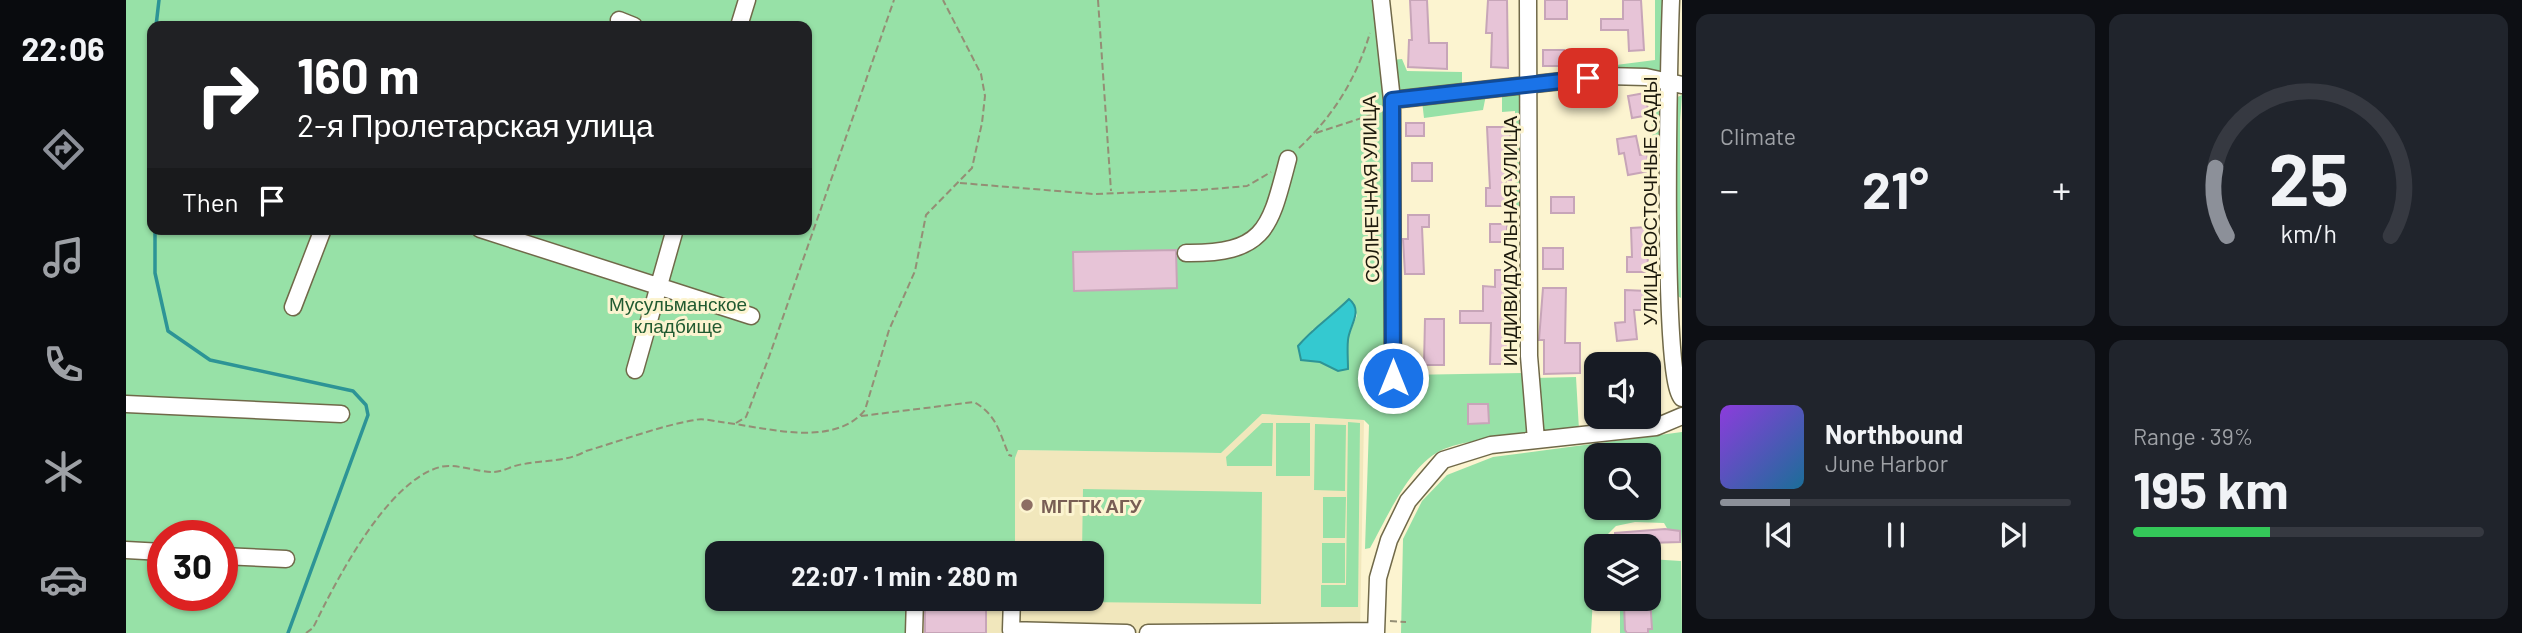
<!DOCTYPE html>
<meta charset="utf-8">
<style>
:root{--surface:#171b24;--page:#20242c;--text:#f1f3f6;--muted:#9ea1a6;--line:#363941;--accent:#8c9099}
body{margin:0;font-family:Barlow,sans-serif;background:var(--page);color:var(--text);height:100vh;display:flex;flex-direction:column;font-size:26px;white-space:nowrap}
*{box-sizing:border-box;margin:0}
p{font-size:23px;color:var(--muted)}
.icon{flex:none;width:38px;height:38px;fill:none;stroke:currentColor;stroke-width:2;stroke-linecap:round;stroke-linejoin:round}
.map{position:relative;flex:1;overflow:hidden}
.drawer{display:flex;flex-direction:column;gap:14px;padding:14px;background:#0d0f14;width:840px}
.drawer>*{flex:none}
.hud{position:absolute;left:21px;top:21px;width:665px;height:214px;border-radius:14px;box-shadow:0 2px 5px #0004;background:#202124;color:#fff;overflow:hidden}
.buttons{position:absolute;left:1458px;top:352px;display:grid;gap:14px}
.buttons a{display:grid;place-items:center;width:77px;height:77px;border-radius:14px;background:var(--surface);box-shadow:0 2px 5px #0004;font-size:35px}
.speed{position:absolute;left:21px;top:520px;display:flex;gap:14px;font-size:35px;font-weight:700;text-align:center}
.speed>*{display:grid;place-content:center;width:91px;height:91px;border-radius:50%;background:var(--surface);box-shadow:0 2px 5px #0004;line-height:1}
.speed .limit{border:10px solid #d22;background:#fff;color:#111}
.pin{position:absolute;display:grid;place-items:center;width:60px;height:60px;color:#fff;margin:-30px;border-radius:14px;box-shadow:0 4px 10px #0006}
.me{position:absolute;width:77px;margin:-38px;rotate:0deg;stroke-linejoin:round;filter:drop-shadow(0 0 5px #0008)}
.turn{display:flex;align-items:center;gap:24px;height:147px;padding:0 35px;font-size:32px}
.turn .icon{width:91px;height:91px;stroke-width:2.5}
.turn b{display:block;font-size:49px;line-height:60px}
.then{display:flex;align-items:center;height:66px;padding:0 35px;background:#0003;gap:14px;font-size:26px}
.big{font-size:52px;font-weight:700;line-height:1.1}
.drawer .widget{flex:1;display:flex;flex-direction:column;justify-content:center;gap:10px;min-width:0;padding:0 24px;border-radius:14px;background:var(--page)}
.drawer .dial{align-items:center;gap:0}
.dial svg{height:182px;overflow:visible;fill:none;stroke:var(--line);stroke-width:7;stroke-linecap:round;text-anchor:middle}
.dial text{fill:var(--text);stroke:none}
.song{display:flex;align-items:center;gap:21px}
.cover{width:84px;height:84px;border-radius:10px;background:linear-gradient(135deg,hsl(270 70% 55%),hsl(200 70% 35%))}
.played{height:7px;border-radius:4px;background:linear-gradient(90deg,var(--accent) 20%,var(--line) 20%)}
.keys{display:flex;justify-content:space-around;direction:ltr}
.heat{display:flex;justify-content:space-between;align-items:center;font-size:38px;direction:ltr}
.charge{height:10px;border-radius:5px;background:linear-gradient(90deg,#34c759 39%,var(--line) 0)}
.drawer .tiles{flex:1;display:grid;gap:14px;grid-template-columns:repeat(2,1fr)}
.trip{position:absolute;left:579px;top:541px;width:399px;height:70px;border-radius:14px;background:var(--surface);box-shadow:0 2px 5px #0004;font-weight:700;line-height:70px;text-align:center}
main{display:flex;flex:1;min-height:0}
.dock{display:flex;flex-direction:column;width:126px;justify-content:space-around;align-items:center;background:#090b0e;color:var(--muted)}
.dock .icon{width:49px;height:49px}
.dock .current{color:var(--accent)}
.dock b{font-size:32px;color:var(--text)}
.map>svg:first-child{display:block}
.built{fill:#f1e7bc;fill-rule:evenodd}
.green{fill:#97e1a7;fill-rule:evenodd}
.water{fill:#34c9d0;stroke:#2d9496;stroke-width:2}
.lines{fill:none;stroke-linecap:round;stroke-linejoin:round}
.stream{stroke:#2d9496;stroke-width:3.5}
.building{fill:#e7c4d7;stroke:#c7a5b8;stroke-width:2}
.minor-casing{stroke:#706949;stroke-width:19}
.path{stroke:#948e75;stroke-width:2;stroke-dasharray:7 3.5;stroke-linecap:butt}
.minor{stroke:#fff;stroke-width:16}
.route-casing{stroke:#114b97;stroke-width:18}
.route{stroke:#1a73e8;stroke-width:12}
.education-dot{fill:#8d6e63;stroke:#fcf4d0;stroke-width:2.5}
.labels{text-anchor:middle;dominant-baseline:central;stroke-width:6;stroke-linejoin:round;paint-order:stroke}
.street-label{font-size:19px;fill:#1d1a0d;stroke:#fcf4d0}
.park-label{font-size:19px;fill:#215a31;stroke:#fcf4d0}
.education-label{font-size:19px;font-weight:bold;fill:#785e54;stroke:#fcf4d0;text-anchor:start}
</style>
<main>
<nav class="dock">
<b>22:06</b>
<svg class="icon current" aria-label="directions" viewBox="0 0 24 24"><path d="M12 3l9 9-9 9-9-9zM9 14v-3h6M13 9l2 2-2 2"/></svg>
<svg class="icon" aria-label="music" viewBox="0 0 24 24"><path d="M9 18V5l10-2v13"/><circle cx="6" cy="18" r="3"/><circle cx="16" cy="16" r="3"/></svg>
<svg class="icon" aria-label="phone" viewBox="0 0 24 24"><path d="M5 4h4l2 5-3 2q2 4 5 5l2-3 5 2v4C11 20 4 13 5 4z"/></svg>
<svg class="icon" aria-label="climate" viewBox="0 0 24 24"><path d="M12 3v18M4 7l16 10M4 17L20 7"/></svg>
<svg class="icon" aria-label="car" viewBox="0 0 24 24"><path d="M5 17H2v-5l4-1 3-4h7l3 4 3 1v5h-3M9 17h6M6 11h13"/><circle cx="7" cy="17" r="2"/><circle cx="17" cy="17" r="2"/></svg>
</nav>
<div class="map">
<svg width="1556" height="633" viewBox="0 0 1556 633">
<rect width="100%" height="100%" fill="#fcf4d0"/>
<path class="built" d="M1135,414L1238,420L1234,633H583L572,458L892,450L1095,453ZM592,553H966V598H592Z"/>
<path class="green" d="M0,0H1255L1266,100L1268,378L1277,375L1397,373L1404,437C1377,439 1343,439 1318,449C1284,463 1261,518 1244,548L1239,549L1243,425L1238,420L1136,414L1095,453L892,450L889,458V553H592V598L782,599L781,633H0ZM26,26H681V229H26ZM1223,299L1231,315L1222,338V368L1212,371L1194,362L1186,330L1201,321ZM37,536H96V595H37Z
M1529,0H1540L1538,77H1444L1443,71L1529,60Z
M1276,59L1281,71L1336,72V88L1278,94L1268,88L1266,60Z
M1523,82L1538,87V143H1527Z
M1395,87L1401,212H1390L1389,111L1376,112V90Z
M1360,95L1357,110L1298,118L1296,101Z
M1556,95L1554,121L1555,298L1548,294L1547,99Z
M1450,377L1453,430L1422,433L1413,428L1408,378Z
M1222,422L1234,423L1232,607H1195V585H1220Z
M1136,423H1147L1146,466H1101L1100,457Z
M1150,423H1184V476H1150Z
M1189,424L1220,425L1219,491L1188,490Z
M1556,432V552L1555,531L1542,530L1538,523L1509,522L1490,526L1470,546L1465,633H1275L1277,539L1296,501L1321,475L1367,457ZM1470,455H1522V508H1470Z
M957,489L1136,492L1135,604L955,602V599L966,598V553H956Z
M1197,497H1220L1219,538H1197Z
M1196,543H1219V583H1196Z
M1523,559L1555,561L1556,633H1494V599L1522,598Z"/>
<path class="water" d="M1223,299C1238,311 1223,326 1222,340C1221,350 1222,359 1222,369L1212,371L1194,362L1175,360L1172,346C1187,328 1206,316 1223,299Z"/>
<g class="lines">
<path class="stream" d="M30,26L33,0
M29,229V273L42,331L84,360L227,391L240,405L242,415L162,633"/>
</g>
<path class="building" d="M1284,0H1301L1303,43H1321V69L1282,67L1283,40H1286Z
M1362,0H1381L1382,68L1365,67L1366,33H1360Z
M1419,0H1441V19H1419Z
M1497,0H1515L1518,50L1503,51L1502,30H1475V19H1497Z
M1417,50H1438V66H1417Z
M1519,93L1523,115L1506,118L1502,96Z
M1280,123H1298V136H1280Z
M1361,127H1384L1385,180H1380L1381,206H1360V188H1364Z
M1510,136L1514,155L1521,154L1524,171L1502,175L1498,153L1493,154L1491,139Z
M1286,163H1306V181H1286Z
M1425,197H1448V213H1425Z
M1282,215H1303V227H1296L1298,274H1279L1277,239H1282Z
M1364,224H1381V242H1364Z
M1521,227L1522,272H1501V257H1506L1505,228Z
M1417,248H1437V269H1417Z
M1050,250L1051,288L948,291L947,252Z
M1369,270H1390V282H1378V321H1384L1383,364H1364L1365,323H1334V311H1357V286L1369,287Z
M1417,288H1440L1439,343H1454V373L1418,374V340H1413Z
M1499,290L1521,291V310H1508L1511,339L1491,341L1489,323L1499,322Z
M1299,319H1318V365H1298Z
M1342,404H1362L1363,423L1342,424Z
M1539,529L1554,531V542L1489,544V533Z
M1522,569H1532L1533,595H1522Z
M1510,598H1524L1526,629H1522V633H1501L1499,630L1498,604H1511Z
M799,608L860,609V633H799Z"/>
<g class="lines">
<g class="minor-casing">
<path id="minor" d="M1255,0L1266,100L1267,378
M1402,0L1403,356L1410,440
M1545,0C1543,49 1535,381 1556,398
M493,20L508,26
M613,26L621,0
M1266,100L1480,76L1520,77L1556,85
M354,229L625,316
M1060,253C1141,254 1144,227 1162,159
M167,307L197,229
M509,370L549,229
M0,404L215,414
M0,550L37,552
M96,556L160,559
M886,598L885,630L1001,633
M788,633L789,598
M1022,633L1250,631
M1250,633L1252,578L1263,540L1282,501L1317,460L1365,445L1530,427L1556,416"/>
</g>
<path class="path" d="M972,0L985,191
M1190,133L1251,113
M1173,148C1208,115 1230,79 1244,33
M834,183L968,194L1074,190L1121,186L1145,172
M735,416L848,402C871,415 873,432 883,455L886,456
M610,423L620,417L643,357L768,0
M1264,621L1280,622
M180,633L187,628C210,581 260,482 314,467C329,463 351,472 367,472C377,472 387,465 398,464C419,460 441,462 460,451C495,441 533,426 569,420C577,418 587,421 595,422C639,427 707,449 739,410L763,330L789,271L800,215L846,168L856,123L859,96L855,74L817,0"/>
<use href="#minor" class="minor"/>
</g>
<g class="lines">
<g class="route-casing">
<path id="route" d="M1267,378L1266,100L1462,78"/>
</g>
<use href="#route" class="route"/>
</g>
<circle class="education-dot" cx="901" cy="505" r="7"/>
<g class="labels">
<g class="street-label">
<text transform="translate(1244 189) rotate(-91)">СОЛНЕЧНАЯ УЛИЦА</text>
<text transform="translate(1523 201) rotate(-90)">УЛИЦА ВОСТОЧНЫЕ САДЫ</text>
<text transform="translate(1383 241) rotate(-90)">ИНДИВИДУАЛЬНАЯ УЛИЦА</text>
</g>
<g class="park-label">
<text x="552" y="303">Мусульманское<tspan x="552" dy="22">кладбище</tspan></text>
</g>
<g class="education-label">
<text x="915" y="505">МГГТК АГУ</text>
</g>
</g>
</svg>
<div class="buttons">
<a><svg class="icon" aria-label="sound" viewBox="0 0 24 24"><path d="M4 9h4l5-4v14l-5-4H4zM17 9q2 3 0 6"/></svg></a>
<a><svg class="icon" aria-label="search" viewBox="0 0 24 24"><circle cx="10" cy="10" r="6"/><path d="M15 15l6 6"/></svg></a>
<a><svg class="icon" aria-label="layers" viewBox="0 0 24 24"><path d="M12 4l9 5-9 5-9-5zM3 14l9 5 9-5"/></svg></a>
</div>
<div class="speed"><div class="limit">30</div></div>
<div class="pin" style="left:1462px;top:78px;background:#d93025"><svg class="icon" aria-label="arrive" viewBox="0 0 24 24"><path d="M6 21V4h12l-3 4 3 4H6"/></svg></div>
<svg class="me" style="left:1267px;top:378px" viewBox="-20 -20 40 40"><circle r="17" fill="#1a73e8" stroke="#fff" stroke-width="3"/><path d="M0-11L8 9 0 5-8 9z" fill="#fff"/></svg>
<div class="trip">22:07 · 1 min · 280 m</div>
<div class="hud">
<div class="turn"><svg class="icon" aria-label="right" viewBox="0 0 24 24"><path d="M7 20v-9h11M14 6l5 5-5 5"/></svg><div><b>160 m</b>2-я Пролетарская улица</div></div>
<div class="then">Then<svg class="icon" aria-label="arrive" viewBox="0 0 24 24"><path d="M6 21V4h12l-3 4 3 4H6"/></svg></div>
</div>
</div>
<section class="drawer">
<div class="tiles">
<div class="widget"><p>Climate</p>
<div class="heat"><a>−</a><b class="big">21°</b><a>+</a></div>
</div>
<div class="widget dial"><svg viewBox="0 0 100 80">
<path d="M14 69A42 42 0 1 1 86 69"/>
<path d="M14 69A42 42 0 0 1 9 39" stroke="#8c9099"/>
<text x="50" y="56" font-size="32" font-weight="700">25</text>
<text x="50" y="72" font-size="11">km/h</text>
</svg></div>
<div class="widget">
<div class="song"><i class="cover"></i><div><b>Northbound</b><p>June Harbor</p></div></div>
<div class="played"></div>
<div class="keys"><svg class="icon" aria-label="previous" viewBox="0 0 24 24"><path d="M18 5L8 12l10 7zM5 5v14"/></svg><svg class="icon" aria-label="pause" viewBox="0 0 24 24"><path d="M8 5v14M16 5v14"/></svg><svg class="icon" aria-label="next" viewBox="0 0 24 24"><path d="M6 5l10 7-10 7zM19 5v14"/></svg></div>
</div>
<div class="widget"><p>Range · 39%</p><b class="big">195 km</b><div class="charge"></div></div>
</div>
</section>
</main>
